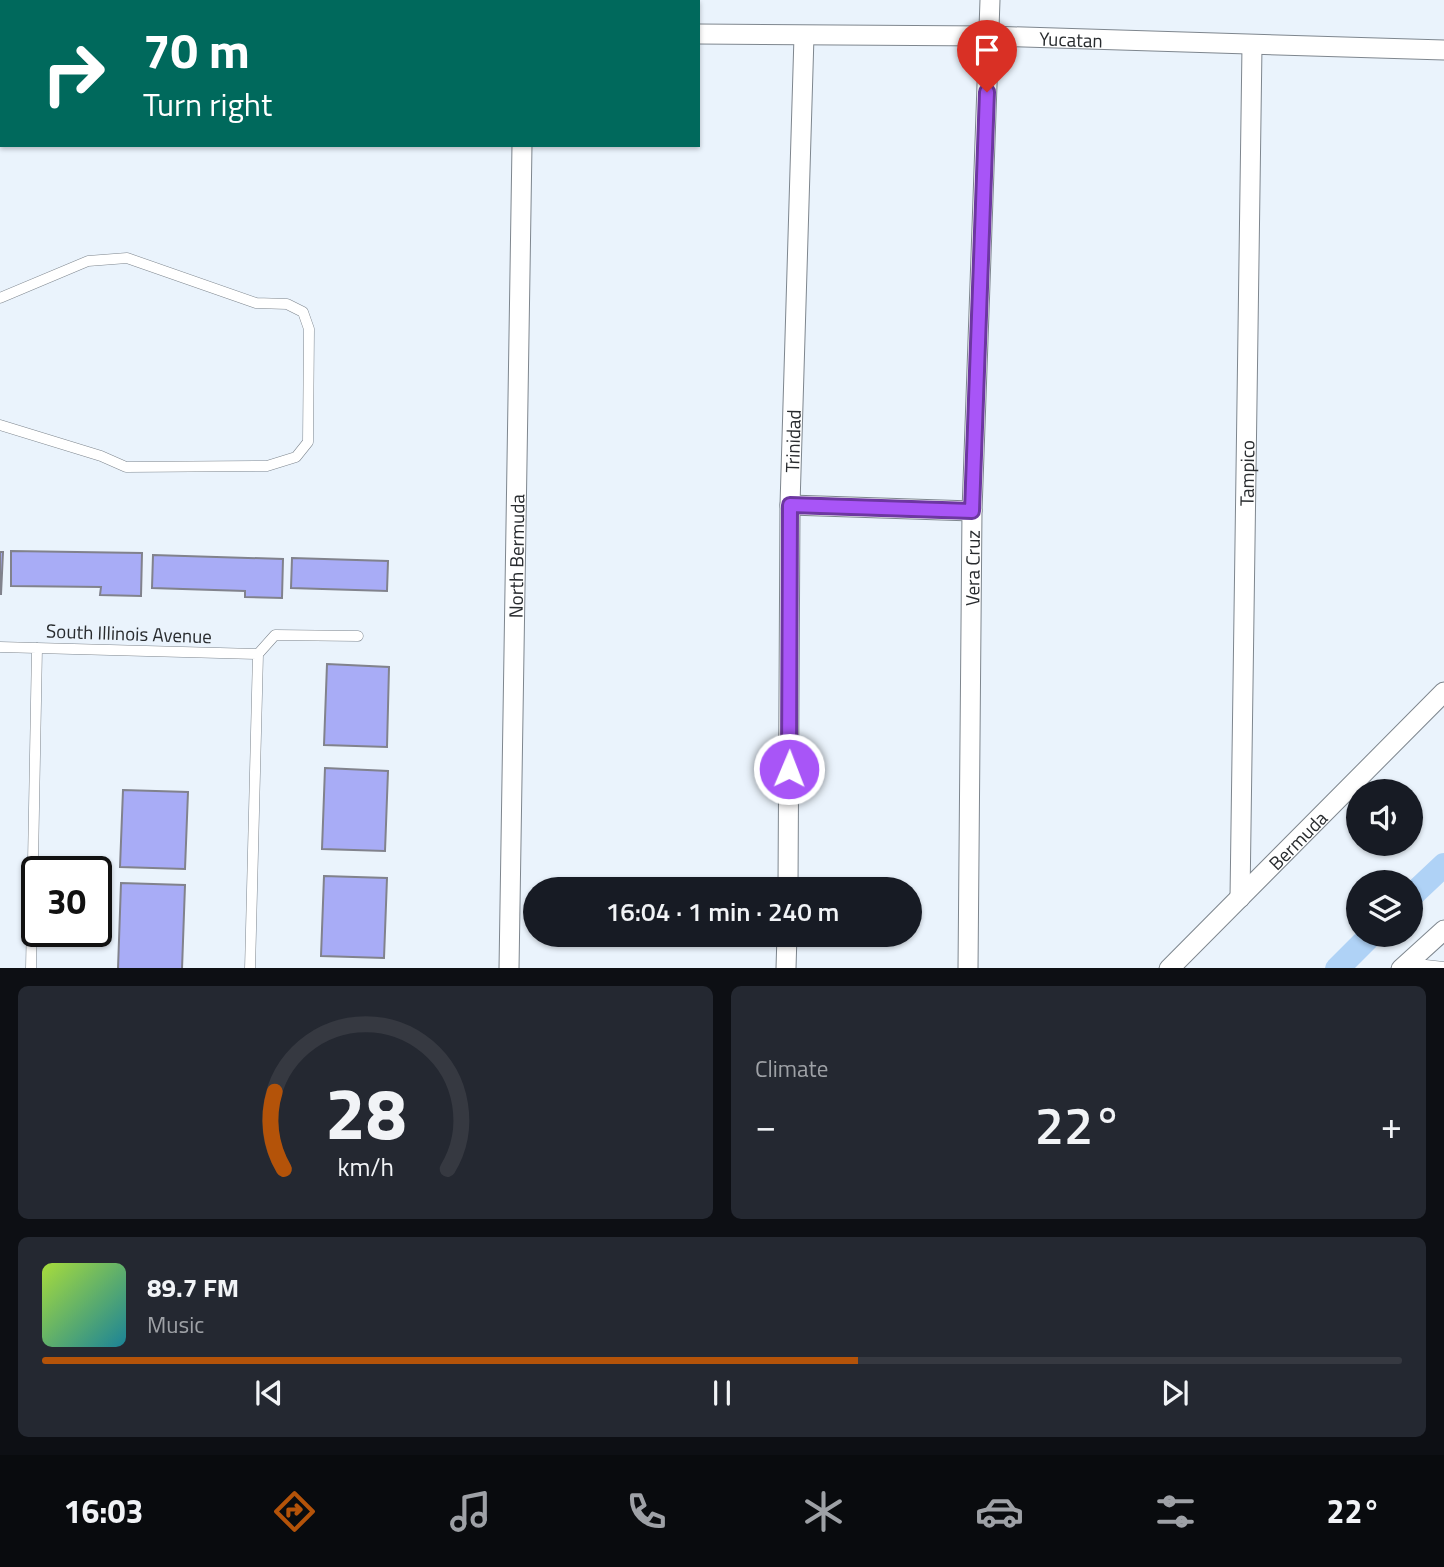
<!DOCTYPE html>
<meta charset="utf-8">
<style>
:root{--surface:#171b24;--page:#242831;--text:#f1f3f6;--muted:#9ea1a6;--line:#363941;--accent:#b45309}
body{margin:0;font-family:"Titillium Web",sans-serif;background:var(--page);color:var(--text);height:100vh;display:flex;flex-direction:column;font-size:26px;white-space:nowrap}
*{box-sizing:border-box;margin:0}
p{font-size:23px;color:var(--muted)}
.icon{flex:none;width:38px;height:38px;fill:none;stroke:currentColor;stroke-width:2;stroke-linecap:round;stroke-linejoin:round}
.map{position:relative;height:968px;overflow:hidden}
.panel{display:flex;flex-direction:column;gap:18px;padding:18px;background:#0d0f14;flex:1}
.panel>*{flex:none}
.top-card{position:absolute;left:0px;top:0px;width:700px;height:147px;box-shadow:0 2px 5px #0004;background:#00695c;color:#fff;overflow:hidden}
.controls{position:absolute;left:1346px;top:779px;display:grid;gap:14px}
.controls a{display:grid;place-items:center;width:77px;height:77px;border-radius:50%;background:var(--surface);box-shadow:0 2px 5px #0004;font-size:35px}
.speed{position:absolute;left:21px;top:856px;display:flex;gap:14px;font-size:35px;font-weight:700;text-align:center}
.speed>*{display:grid;place-content:center;width:91px;height:91px;border-radius:50%;background:var(--surface);box-shadow:0 2px 5px #0004;line-height:1}
.speed .limit{border:4px solid #111;border-radius:10px;background:#fff;color:#111}
.pin{position:absolute;display:grid;place-items:center;width:60px;height:60px;color:#fff;margin:-72px -30px;border-radius:50% 50% 50% 0;rotate:-45deg;box-shadow:0 0 7px #0007}
.pin .icon{rotate:45deg}
.me{position:absolute;width:77px;margin:-38px;rotate:1deg;stroke-linejoin:round;filter:drop-shadow(0 0 5px #0008)}
.turn{display:flex;align-items:center;gap:24px;height:147px;padding:0 28px;font-size:32px}
.turn .icon{width:91px;height:91px;stroke-width:2.5}
.turn b{display:block;font-size:49px;line-height:60px}
.big{font-size:52px;font-weight:600;line-height:1.1}
.panel .widget{flex:1;display:flex;flex-direction:column;justify-content:center;gap:10px;min-width:0;padding:0 24px;border-radius:10px;background:var(--page)}
.panel .dial{align-items:center;gap:0}
.dial svg{height:182px;overflow:visible;fill:none;stroke:var(--line);stroke-width:7;stroke-linecap:round;text-anchor:middle}
.dial text{fill:var(--text);stroke:none}
.song{display:flex;align-items:center;gap:21px}
.cover{width:84px;height:84px;border-radius:10px;background:linear-gradient(135deg,hsl(80 70% 55%),hsl(190 70% 35%))}
.played{height:7px;border-radius:4px;background:linear-gradient(90deg,var(--accent) 60%,var(--line) 60%)}
.keys{display:flex;justify-content:space-around;direction:ltr}
.heat{display:flex;justify-content:space-between;align-items:center;font-size:38px;direction:ltr}
.panel .tiles{flex:1;display:grid;gap:18px;grid-template-columns:1fr 1fr}
.widget:last-child{grid-column:span 2}
.trip{position:absolute;left:523px;top:877px;width:399px;height:70px;border-radius:35px;background:var(--surface);box-shadow:0 2px 5px #0004;font-weight:600;line-height:70px;text-align:center}
.tabs{display:flex;height:112px;justify-content:space-around;align-items:center;background:#090b0e;color:var(--muted)}
.tabs .icon{width:49px;height:49px}
.tabs .on{color:var(--accent)}
.tabs b{font-size:32px;color:var(--text)}
.map>svg:first-child{display:block}
.lines{fill:none;stroke-linecap:round;stroke-linejoin:round}
.canal{stroke:#afd2f6;stroke-width:24}
.building{fill:#a8acf6;stroke:#81828c;stroke-width:2}
.lane-casing{stroke:#7e868e;stroke-width:11}
.street-casing{stroke:#7e868e;stroke-width:21}
.lane{stroke:#fff;stroke-width:10}
.street{stroke:#fff;stroke-width:19}
.route-casing{stroke:#6d37a1;stroke-width:18}
.route{stroke:#a855f7;stroke-width:12}
.labels{text-anchor:middle;dominant-baseline:central;stroke-width:6;stroke-linejoin:round;paint-order:stroke}
.street-label{font-size:19px;fill:#282b2e;stroke:#eaf3fc}
</style>
<div class="map">
<svg width="1444" height="969" viewBox="0 0 1444 969">
<rect width="100%" height="100%" fill="#eaf3fc"/>
<g class="lines">
<path class="canal" d="M1410,897L1444,865
M1337,969L1372,934"/>
</g>
<path class="building" d="M0,0H76L2,2V9Z
M11,551L142,553L141,596L100,595L101,587L11,586Z
M0,552H3L1,594H0Z
M153,555L283,559L282,598L245,597V591L152,588Z
M292,558L388,561L387,591L291,588Z
M327,664L389,667L387,747L324,745Z
M325,768L388,771L385,851L322,849Z
M123,790L188,792L185,869L120,867Z
M324,876L387,878L384,958L321,956Z
M121,883L185,885L182,969H118Z"/>
<g class="lines">
<g class="lane-casing">
<path id="lane" d="M0,30H2
M0,298L88,261L127,258L256,303L287,304L303,312L309,329L308,442L296,457L267,466L126,467L101,456L0,425
M0,647L258,654
M1408,963L1444,967
M31,969L37,648
M250,969L258,654L275,635L358,636"/>
</g>
<g class="street-casing">
<g id="street">
<path d="M438,0L439,2"/>
<path id="s1" d="M698,34L989,36L1444,50"/>
<path d="M790,505L972,511"/>
<path id="s2" d="M788,889L790,505L804,36"/>
<path id="s3" d="M1240,898L1252,46"/>
<path id="s4" d="M509,969L522,145"/>
<path d="M786,969L787,934"/>
<path id="s5" d="M968,969L972,511L990,0"/>
<path id="s6" d="M1169,969L1444,692"/>
<path d="M1401,969L1444,930"/>
</g>
</g>
<use href="#lane" class="lane"/>
<use href="#street" class="street"/>
</g>
<g class="lines">
<g class="route-casing">
<path id="route" d="M789,769L790,505L972,511L987,92"/>
</g>
<use href="#route" class="route"/>
</g>
<g class="labels">
<g class="street-label">
<text stroke="none"><textPath href="#s1" startOffset="373">Yucatan</textPath></text>
<text stroke="none"><textPath href="#s2" startOffset="448">Trinidad</textPath></text>
<text stroke="none"><textPath href="#s3" startOffset="425">Tampico</textPath></text>
<text stroke="none"><textPath href="#s4" startOffset="413">North Bermuda</textPath></text>
<text stroke="none"><textPath href="#s5" startOffset="401">Vera Cruz</textPath></text>
<text transform="translate(129 633) rotate(2)">South Illinois Avenue</text>
<text stroke="none"><textPath href="#s6" startOffset="182">Bermuda</textPath></text>
</g>
</g>
</svg>
<div class="controls">
<a><svg class="icon" aria-label="sound" viewBox="0 0 24 24"><path d="M4 9h4l5-4v14l-5-4H4zM17 9q2 3 0 6"/></svg></a>
<a><svg class="icon" aria-label="layers" viewBox="0 0 24 24"><path d="M12 4l9 5-9 5-9-5zM3 14l9 5 9-5"/></svg></a>
</div>
<div class="speed"><div class="limit">30</div></div>
<div class="pin" style="left:987px;top:92px;background:#d93025"><svg class="icon" aria-label="arrive" viewBox="0 0 24 24"><path d="M6 21V4h12l-3 4 3 4H6"/></svg></div>
<svg class="me" style="left:789px;top:769px" viewBox="-20 -20 40 40"><circle r="17" fill="#a855f7" stroke="#fff" stroke-width="3"/><path d="M0-11L8 9 0 5-8 9z" fill="#fff"/></svg>
<div class="trip">16:04 · 1 min · 240 m</div>
<div class="top-card">
<div class="turn"><svg class="icon" aria-label="right" viewBox="0 0 24 24"><path d="M7 20v-9h11M14 6l5 5-5 5"/></svg><div><b>70 m</b>Turn right</div></div>
</div>
</div>
<section class="panel">
<div class="tiles">
<div class="widget dial"><svg viewBox="0 0 100 80">
<path d="M14 69A42 42 0 1 1 86 69"/>
<path d="M14 69A42 42 0 0 1 10 35" stroke="#b45309"/>
<text x="50" y="56" font-size="32" font-weight="700">28</text>
<text x="50" y="72" font-size="11">km/h</text>
</svg></div>
<div class="widget"><p>Climate</p>
<div class="heat"><a>−</a><b class="big">22°</b><a>+</a></div>
</div>
<div class="widget">
<div class="song"><i class="cover"></i><div><b>89.7 FM</b><p>Music</p></div></div>
<div class="played"></div>
<div class="keys"><svg class="icon" aria-label="previous" viewBox="0 0 24 24"><path d="M18 5L8 12l10 7zM5 5v14"/></svg><svg class="icon" aria-label="pause" viewBox="0 0 24 24"><path d="M8 5v14M16 5v14"/></svg><svg class="icon" aria-label="next" viewBox="0 0 24 24"><path d="M6 5l10 7-10 7zM19 5v14"/></svg></div>
</div>
</div>
</section>
<nav class="tabs">
<b>16:03</b>
<svg class="icon on" aria-label="directions" viewBox="0 0 24 24"><path d="M12 3l9 9-9 9-9-9zM9 14v-3h6M13 9l2 2-2 2"/></svg>
<svg class="icon" aria-label="music" viewBox="0 0 24 24"><path d="M9 18V5l10-2v13"/><circle cx="6" cy="18" r="3"/><circle cx="16" cy="16" r="3"/></svg>
<svg class="icon" aria-label="phone" viewBox="0 0 24 24"><path d="M5 4h4l2 5-3 2q2 4 5 5l2-3 5 2v4C11 20 4 13 5 4z"/></svg>
<svg class="icon" aria-label="climate" viewBox="0 0 24 24"><path d="M12 3v18M4 7l16 10M4 17L20 7"/></svg>
<svg class="icon" aria-label="car" viewBox="0 0 24 24"><path d="M5 17H2v-5l4-1 3-4h7l3 4 3 1v5h-3M9 17h6M6 11h13"/><circle cx="7" cy="17" r="2"/><circle cx="17" cy="17" r="2"/></svg>
<svg class="icon" aria-label="filters" viewBox="0 0 24 24"><path d="M4 7h16M4 17h16"/><circle cx="9" cy="7" r="2"/><circle cx="15" cy="17" r="2"/></svg>
<b>22°</b>
</nav>
